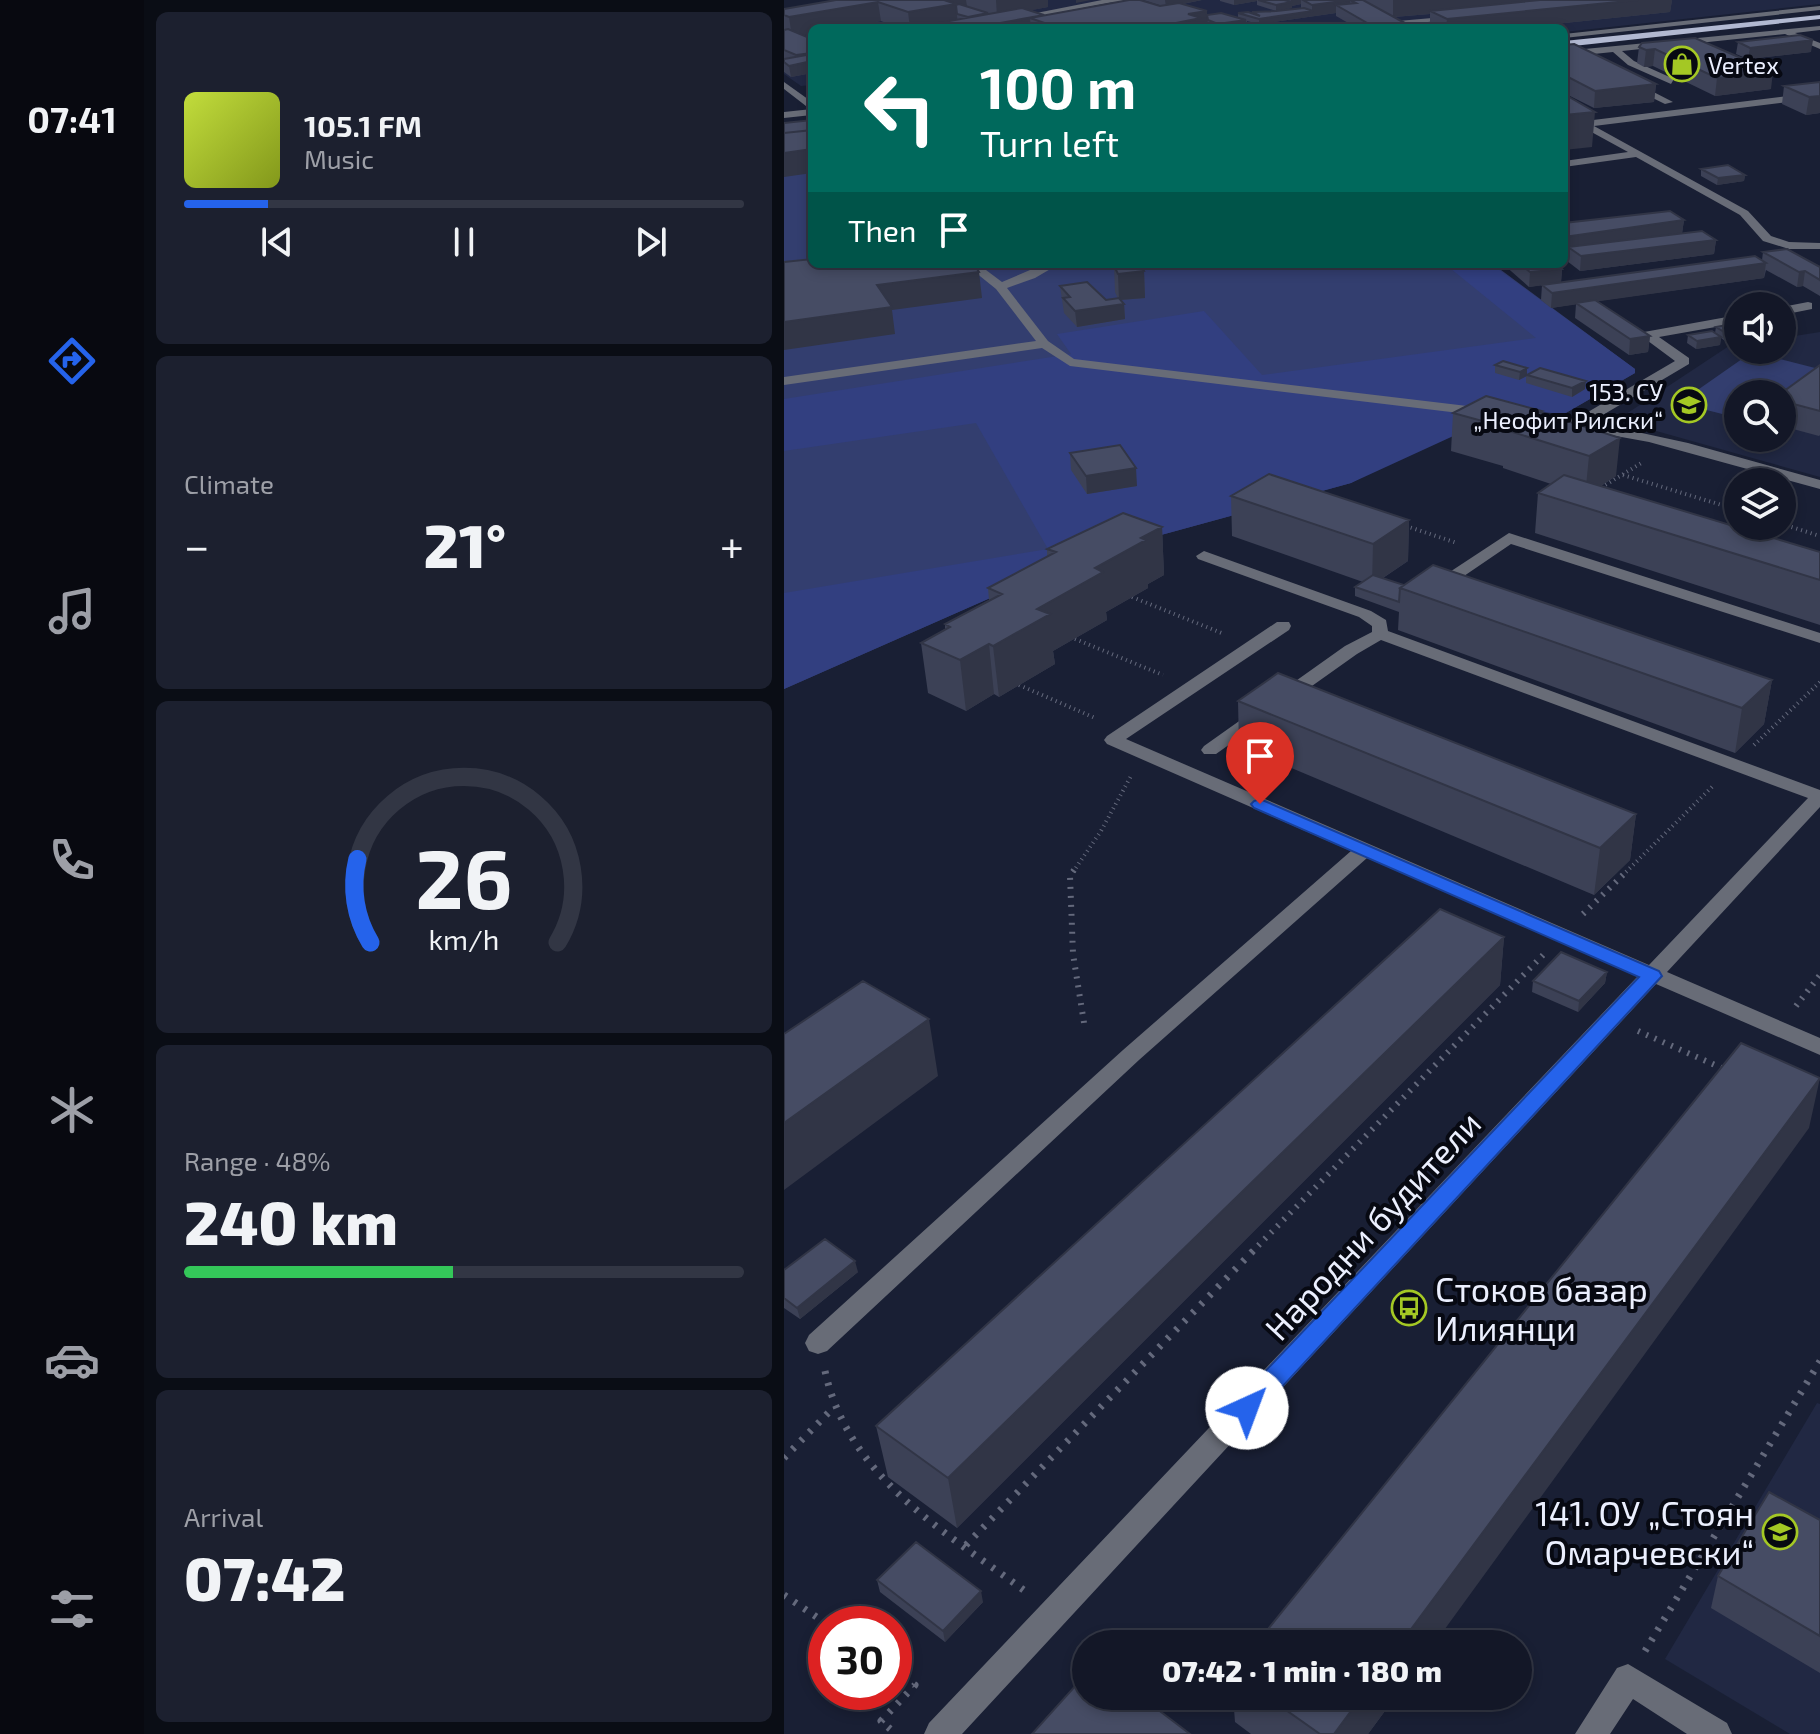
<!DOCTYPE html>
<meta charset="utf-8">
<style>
:root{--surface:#131727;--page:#1c202f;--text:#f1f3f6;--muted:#9d9fa7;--line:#323644;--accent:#2563eb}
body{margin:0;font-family:"Exo 2",sans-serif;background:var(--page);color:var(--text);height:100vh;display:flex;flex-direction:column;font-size:30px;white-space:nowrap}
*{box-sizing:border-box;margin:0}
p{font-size:26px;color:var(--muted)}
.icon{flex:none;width:44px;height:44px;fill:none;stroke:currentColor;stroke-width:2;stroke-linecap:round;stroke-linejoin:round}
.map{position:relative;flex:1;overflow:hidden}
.drawer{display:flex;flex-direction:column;gap:12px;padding:12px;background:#0a0d15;width:640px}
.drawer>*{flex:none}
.banner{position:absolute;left:24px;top:24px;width:760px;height:244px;border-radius:12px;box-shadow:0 4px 12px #0003,0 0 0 2px var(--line);background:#00695c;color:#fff;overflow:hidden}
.fabs{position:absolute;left:940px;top:292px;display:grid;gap:16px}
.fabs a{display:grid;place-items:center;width:72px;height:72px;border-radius:50%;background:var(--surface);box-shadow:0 4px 12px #0003,0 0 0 2px var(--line);font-size:40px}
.speed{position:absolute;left:24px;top:1606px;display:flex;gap:16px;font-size:40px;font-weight:700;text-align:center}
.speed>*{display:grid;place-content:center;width:104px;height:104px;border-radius:50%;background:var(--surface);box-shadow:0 4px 12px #0003,0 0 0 2px var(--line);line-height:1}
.speed .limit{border:12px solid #d22;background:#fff;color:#111}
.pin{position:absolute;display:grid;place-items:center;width:68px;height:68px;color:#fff;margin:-82px -34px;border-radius:50% 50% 50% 0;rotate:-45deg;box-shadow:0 0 8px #0007}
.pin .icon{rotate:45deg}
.me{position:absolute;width:88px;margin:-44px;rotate:43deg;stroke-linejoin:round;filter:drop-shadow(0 0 6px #0008)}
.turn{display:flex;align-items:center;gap:28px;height:168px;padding:0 40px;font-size:36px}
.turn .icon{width:104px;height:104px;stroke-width:2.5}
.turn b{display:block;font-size:56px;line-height:68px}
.then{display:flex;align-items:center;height:76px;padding:0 40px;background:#0003;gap:16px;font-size:30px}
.big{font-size:60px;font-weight:800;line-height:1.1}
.drawer .card{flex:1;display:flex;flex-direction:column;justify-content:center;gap:12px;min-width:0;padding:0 28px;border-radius:12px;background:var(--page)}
.drawer .dial{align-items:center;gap:0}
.dial svg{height:208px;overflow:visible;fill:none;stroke:var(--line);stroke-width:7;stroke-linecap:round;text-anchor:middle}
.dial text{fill:var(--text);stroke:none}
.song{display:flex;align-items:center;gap:24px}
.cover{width:96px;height:96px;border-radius:12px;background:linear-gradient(135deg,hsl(70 70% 55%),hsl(70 70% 35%))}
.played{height:8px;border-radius:4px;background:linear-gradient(90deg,var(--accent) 15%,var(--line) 15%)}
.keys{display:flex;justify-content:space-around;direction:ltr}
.heat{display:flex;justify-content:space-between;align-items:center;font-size:44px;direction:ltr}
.charge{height:12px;border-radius:6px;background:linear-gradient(90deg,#34c759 48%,var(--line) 0)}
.trip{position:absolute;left:288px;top:1630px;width:460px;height:80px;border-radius:40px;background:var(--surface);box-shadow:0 4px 12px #0003,0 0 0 2px var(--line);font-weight:800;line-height:80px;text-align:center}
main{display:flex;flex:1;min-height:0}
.tabs{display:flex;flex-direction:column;width:144px;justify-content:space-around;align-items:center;background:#080910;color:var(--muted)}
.tabs .icon{width:56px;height:56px}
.tabs .current{color:var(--accent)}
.tabs b{font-size:36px;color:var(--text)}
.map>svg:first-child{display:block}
.built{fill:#212843;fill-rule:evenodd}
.green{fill:#333e6f}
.forest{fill:#323f80}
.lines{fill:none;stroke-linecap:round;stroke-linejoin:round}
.path-far2{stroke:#64697c;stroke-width:4;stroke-dasharray:1 4;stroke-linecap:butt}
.path-far1{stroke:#64697c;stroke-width:6;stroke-dasharray:2 7;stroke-linecap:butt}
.path{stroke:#64697c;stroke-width:7;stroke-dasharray:3 9;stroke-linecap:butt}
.minor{fill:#686c77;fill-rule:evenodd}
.major{fill:#b2b9d1;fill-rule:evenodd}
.wall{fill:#3c4156}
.shaded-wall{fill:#313546}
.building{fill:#464c64;stroke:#313546;stroke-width:2}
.route{fill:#2563eb;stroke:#184099;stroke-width:2}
.labels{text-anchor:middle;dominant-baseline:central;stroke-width:8;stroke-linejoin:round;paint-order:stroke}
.far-poi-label{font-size:24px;fill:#ebeffe;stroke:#070912;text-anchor:start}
.near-street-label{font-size:34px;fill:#ebeffe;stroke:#070912}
.near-poi-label{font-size:34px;fill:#ebeffe;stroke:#070912;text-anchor:start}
</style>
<main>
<nav class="tabs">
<b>07:41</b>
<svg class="icon current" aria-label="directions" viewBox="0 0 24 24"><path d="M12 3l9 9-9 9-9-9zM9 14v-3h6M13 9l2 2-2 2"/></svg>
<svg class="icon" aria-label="music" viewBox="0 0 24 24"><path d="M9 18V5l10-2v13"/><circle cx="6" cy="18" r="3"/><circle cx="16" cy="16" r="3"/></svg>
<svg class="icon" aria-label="phone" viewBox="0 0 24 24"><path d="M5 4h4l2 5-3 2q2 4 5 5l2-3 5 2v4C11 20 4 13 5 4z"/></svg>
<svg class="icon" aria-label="climate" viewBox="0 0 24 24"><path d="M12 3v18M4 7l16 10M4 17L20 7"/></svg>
<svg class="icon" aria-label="car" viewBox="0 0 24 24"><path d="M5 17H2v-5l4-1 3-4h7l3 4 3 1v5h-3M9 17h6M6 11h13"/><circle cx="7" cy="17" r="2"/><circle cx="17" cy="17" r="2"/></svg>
<svg class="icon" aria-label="filters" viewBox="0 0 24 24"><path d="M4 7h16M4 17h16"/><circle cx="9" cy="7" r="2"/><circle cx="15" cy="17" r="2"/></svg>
</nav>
<section class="drawer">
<div class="card">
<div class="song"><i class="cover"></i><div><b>105.1 FM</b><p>Music</p></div></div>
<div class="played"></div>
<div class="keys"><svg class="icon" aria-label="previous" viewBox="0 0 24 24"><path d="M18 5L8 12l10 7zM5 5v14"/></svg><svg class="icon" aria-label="pause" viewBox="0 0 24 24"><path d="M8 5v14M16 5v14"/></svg><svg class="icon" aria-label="next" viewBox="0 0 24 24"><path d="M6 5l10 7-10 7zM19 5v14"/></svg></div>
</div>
<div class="card"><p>Climate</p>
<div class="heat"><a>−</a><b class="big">21°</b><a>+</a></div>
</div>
<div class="card dial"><svg viewBox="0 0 100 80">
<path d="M14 69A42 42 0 1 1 86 69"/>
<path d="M14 69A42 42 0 0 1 9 37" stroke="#2563eb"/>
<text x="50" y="56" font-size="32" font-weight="700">26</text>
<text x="50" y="72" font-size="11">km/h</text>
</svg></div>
<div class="card"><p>Range · 48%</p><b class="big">240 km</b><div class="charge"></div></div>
<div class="card"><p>Arrival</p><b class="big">07:42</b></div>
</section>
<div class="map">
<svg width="1036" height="1734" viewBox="0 0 1036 1734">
<rect width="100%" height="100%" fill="#191f34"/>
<path class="built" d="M106,0H1036V4L780,32V28H28V85L17,86L0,74V18Z
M1036,332V477L833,420L945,346L954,344V350H998V338ZM954,394H998V438H954Z
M1033,1403L1036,1404V1734H1006L881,1659Z"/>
<path class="green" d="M28,137V264H709L851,369V373L780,414L707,407L567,483L304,555L0,689V140Z
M968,352L1035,369L998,394H954V418L895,403Z"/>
<path class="forest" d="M661,264H707L851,369V373L780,414L707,407L702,421L567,483L304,555L0,689V593L264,549L192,423L0,451V399L287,354L273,334L420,311L478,375L752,338Z"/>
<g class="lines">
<path class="path-far2" d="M839,475L954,510
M813,490L859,462
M998,524L1036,536
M622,526L673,543
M348,597L440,634
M291,639L379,675
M235,685L311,718
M970,745L1036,682
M289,872L317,831L347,776
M842,872L929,786"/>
<path class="path-far1" d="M290,870L286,876L289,954L301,1029
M799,914L844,870
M1012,1006L1036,975
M854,1031L940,1069
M468,1252L759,955"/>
<path class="path" d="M41,1371C64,1477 160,1531 241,1591
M0,1458L50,1407
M182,1545L470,1250
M0,1595L43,1624
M861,1651L1036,1361
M110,1671L131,1685L97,1721L112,1734"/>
<path class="minor" d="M318,0H338L365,9L361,11L330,2L194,28H177Z
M565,0H575L614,21L671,16L675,18L613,26Z
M1036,6V10L780,38V34Z
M1036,26V30L1011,33L1036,43V49L1001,34L838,51L850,61L890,79L887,84L844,65L829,52L780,57V51Z
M0,82L28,102V106H22L0,89Z
M844,82H850L889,102L881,104L844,86Z
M1036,92V98L810,126L964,211L987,236L1005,242L1036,243V249H1005L979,241L956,215L852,157L780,167V161L844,152L780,117V110L801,121Z
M28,109V115L0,118V112Z
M181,264H194L218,282L260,264H275L251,278L223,288L264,341L290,359L700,408L707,412L700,416L286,366L258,348L0,385V377L252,341L212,289Z
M1024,302L1028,303V309L998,315V307Z
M954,315V323L875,337L905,358V364L807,422L904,443L1036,480V489L865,442L760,423L753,419L760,415L792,419L891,361L860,338V332Z
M725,533L1036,633V643L727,544L658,591H646V585Z
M420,551L587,611L602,620L604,631L1036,790V807L883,972L1036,1038V1055L872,984L178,1734H140L145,1723L854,976L583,858L355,1060L43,1351L34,1354L25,1351L21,1343L25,1335L339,1050L567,851L323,744L320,740L323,736L493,622H505L507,626L505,630L342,739L865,965L1024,798L597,640L573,654L432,754H420L417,750L420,746L561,646L588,632V626L575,617L414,559L412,556Z
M844,1664L943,1723L948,1734H903L849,1699L826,1734H791L833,1668Z"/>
<path class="major" d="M1036,15V19L780,47V41Z"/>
</g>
<path class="wall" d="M52,0H264V7L247,10L260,15V16L378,6L359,0H418L399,4L423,15L454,18V13H468V12L492,11L517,8V4L508,6V8L492,11L473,5V1L450,5L436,1V0H888L886,12L732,28H648L646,27V14L610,17L630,28H573L552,16V13L475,24L463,21V26L447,28H115L97,21L19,35L28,39V73L7,77L0,72V9Z
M954,42L1027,52L964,59L952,54Z
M858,43L987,89L931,96L869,66L860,67L853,63L855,47Z
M780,45L872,84L870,102L810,108L780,93Z
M1036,82V113L1022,115L998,104L1000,86Z
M917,169L961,175L960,181L933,185L917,176Z
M900,220L898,233L932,240L930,254L796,271L783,261L784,250L780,251V223Z
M979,252L1036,267V296L1019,286L1013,287L982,270L980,278L813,301L866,336L864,352L845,355L791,318L792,304L767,308L757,300L758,285L745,287L719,264H773L778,269L777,282L978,260Z
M330,266L360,271L361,298L337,300L340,304L341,319L293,327L280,313L276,286L322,300L334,299L331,292Z
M954,323L944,343L937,338L936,345L912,349L903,343L904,335L931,333L932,327Z
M711,365L743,368V375L801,389L788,397L742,383V376L735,380L711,373Z
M1036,365V435L1035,436L998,426V394Z
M669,413H758L832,476L817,486L1036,552V625L751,533L754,493L767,484L719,468V466L667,451Z
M286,453L353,486L303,494L287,470Z
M447,496L625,520L624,561L599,578L620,585L988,680L980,724L951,753L614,630L615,612L571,596V587L579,582L448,536Z
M378,527L380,575L364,584V588L322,612L323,620L269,651L271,664L215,697L210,694L182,711L144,693L137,643L161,629V624L205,600L204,588L263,557V549Z
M454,701L852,814L846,860L810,895L455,746Z
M720,937L716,985L173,1528L104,1477L92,1426Z
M823,972L821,983L794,1012L748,992L749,981Z
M0,1270L74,1272L16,1319L0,1308Z
M1036,1520V1673L927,1608L934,1576Z
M93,1580L199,1602L161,1642L96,1592Z
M449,1696H612L584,1734H467L451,1722Z"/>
<path class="shaded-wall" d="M143,0H182L183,6L172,8L174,24L143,25L144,28H126L124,12Z
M212,0H264V7L213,17Z
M292,0H307L292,3Z
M381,0H418L382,7Z
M450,0H473V1L450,5Z
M507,0H517V4L508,6V8L492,11V5L507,2Z
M566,0V11L552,5V13L475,24V19L528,11V5Z
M609,0H784L646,11V14L609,17Z
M854,0H888L886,12L732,28H662L663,19Z
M94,2L97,21L59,28H28V34L8,37L5,17Z
M423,11L424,27L417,28H367L404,14Z
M260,15L261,23L246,18L247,28H189Z
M462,20L463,26L447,28H435L434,24Z
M1029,40L1027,52L964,59L966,48Z
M871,49L869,66L860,67L862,50Z
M28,53V73L7,77L5,66L13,64L12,55Z
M989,72L987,89L931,96L933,78Z
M872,84L870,102L810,108L811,91Z
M1036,96V113L1022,115L1025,97Z
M811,112L808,147L780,150V115Z
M28,135V173L0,177V138Z
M961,175L960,181L933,185L934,178Z
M900,220L898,234L784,247V250L780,251V237Z
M932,240L930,254L796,271L797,256Z
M982,263L980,278L767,308L768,293Z
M778,269L777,283L745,287L746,272Z
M360,271L361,298L335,300L334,274Z
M1021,271L1019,286L1013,287L1015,272Z
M195,272L198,298L108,310L111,334L0,350V322L93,285Z
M340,304L341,319L293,327L291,311Z
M954,334V342L944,343L945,335Z
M866,336L864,352L845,355L846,339Z
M937,337L936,345L912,349L913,341Z
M743,368V376L735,380L736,372Z
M802,381L801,389L788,397V388Z
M836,438L832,476L801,496L805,456Z
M352,468L353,486L303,494L302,476Z
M625,520L624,561L588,585L589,544Z
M378,527L380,575L364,584V588L322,612L323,620L269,651L271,664L215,697L209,646L253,609L311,568L357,538Z
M205,644L210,694L182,711L176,660Z
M988,680L980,724L951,753L958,708Z
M852,814L846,860L810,895L816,848Z
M720,937L716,985L173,1528L164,1478Z
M823,972L821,983L794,1012L795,1001Z
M145,1019L154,1076L0,1190V1123Z
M1036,1078L1025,1128L650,1644H616Z
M71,1261L74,1272L16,1319L13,1308Z
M197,1591L199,1602L161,1642L159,1631Z
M578,1696H612L584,1734H550Z"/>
<path class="building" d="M52,0H160L172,4L124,12L94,2L5,17L0,15V9Z
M345,0H356L376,6L395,3L423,11L404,14L417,18L367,28H275L246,18Z
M474,0H500L508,2L492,5Z
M519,0H579L630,28H592L552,5L572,3L566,0L528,5Z
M756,0H854L663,19L646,11Z
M175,4L204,13L184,17L173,14L172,5Z
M238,8L260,15L189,28H151L143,25Z
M520,8L529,11L475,19L454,13L464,12L476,16L468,12L492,11Z
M437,13L462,20L434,24L424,20L423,15Z
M429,23L445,28H406Z
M4,29L28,39V53L12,55L0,50V30Z
M1016,35L1029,40L966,48L954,42Z
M911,38L989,72L933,78L871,49L862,50L855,47L858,43Z
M790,44L872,84L811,91L780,75V45Z
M28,54V61L5,66L0,62V59Z
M1036,82V96L1025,97L1000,86Z
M780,94L811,112L780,115Z
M28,120V130L0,133V123Z
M28,130V149L0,153V133Z
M944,165L961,175L934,178L917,169Z
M886,211L900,220L780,237V223Z
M918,231L932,240L797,256L784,247Z
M1003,249L1036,267V280L1021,271L1015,272L979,252Z
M971,256L982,263L768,293L758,285Z
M28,259V264H190L195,272L93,285L108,307L0,322V262Z
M356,264L360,271L334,274L330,266Z
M736,264H773L778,269L746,272Z
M303,282L322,300L335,298L340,304L291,311L279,298L286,297L276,286Z
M811,300L866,336L846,339L792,303Z
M954,323V334L945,335L932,327Z
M928,331L937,337L913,341L904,335Z
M719,361L743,368L736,372L711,365Z
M1036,365V411L998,401V394H996Z
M756,368L802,381L788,388L743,375Z
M702,396L758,411L755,412L836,438L805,456L722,430L724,428L669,413Z
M336,445L352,468L302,476L286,453Z
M485,474L625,520L589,544L447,496Z
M780,475L1036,552V580L754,493Z
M339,513L378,527L357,538L362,540L311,568L319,572L253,609L266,614L209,646L205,644L176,660L137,643L166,627L161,624L218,594L204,588L272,552L263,549Z
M649,565L988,680L958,708L616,588Z
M589,575L620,585L616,588L615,602L571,587Z
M494,673L852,814L816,848L454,701Z
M656,909L720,937L164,1478L92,1426Z
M777,952L823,972L795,1001L749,981Z
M79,981L145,1019L0,1123V1034Z
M957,1043L1036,1078L616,1644H472Z
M41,1239L71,1261L13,1308L0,1298V1270Z
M985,1492L1036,1520V1636L934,1576Z
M132,1542L197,1591L159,1631L93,1580Z
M302,1674V1696H356L406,1734H248Z
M482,1696H578L550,1734H536Z"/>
<path class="route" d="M476,799L875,971L878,976L472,1415L463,1418L454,1415L451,1408L454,1400L855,977L470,808L467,804L470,801Z"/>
<defs>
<g id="shop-ring" transform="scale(1.8)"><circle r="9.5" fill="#070912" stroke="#a4c824" stroke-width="1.5"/><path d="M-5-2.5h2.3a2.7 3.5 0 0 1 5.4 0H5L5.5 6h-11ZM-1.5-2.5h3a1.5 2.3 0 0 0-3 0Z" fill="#a4c824"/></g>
<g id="school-ring" transform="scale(1.8)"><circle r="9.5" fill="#070912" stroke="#a4c824" stroke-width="1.5"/><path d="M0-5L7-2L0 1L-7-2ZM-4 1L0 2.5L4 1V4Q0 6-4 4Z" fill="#a4c824"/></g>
<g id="bus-ring" transform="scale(1.8)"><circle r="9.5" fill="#070912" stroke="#a4c824" stroke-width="1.5"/><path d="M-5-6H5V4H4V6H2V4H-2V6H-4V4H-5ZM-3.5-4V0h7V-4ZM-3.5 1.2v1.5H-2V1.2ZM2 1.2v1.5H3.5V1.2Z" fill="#a4c824"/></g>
</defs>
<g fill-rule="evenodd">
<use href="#shop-ring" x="898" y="64"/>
<use href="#school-ring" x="905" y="405"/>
<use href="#bus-ring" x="625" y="1308"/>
<use href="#school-ring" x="996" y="1532"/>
</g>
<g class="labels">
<g class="far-poi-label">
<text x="924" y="64">Vertex</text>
<text x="879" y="391" text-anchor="end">153. СУ<tspan x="879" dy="28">„Неофит Рилски“</tspan></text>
</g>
<g class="near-street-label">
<text transform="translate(588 1225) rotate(-47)">Народни будители</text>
</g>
<g class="near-poi-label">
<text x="651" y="1288">Стоков базар<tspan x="651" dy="39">Илиянци</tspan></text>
<text x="970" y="1512" text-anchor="end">141. ОУ „Стоян<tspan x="970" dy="39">Омарчевски“</tspan></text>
</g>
</g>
</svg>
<div class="fabs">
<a><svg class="icon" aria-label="sound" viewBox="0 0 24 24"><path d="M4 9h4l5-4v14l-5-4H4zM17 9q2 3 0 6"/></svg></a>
<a><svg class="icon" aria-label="search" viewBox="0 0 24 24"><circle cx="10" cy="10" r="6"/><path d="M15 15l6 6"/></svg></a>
<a><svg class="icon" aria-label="layers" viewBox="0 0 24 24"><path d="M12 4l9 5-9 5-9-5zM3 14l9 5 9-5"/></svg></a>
</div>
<div class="speed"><div class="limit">30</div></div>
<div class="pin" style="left:476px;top:804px;background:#d93025"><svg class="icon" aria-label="arrive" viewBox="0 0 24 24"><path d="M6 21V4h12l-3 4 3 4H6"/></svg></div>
<svg class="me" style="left:463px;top:1408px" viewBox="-20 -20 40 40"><circle r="19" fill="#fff"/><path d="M0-13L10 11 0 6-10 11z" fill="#2563eb"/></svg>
<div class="trip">07:42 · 1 min · 180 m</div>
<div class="banner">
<div class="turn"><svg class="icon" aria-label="left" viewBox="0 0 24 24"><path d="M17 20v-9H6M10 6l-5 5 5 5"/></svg><div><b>100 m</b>Turn left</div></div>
<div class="then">Then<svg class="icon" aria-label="arrive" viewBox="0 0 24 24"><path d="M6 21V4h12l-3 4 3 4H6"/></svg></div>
</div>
</div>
</main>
